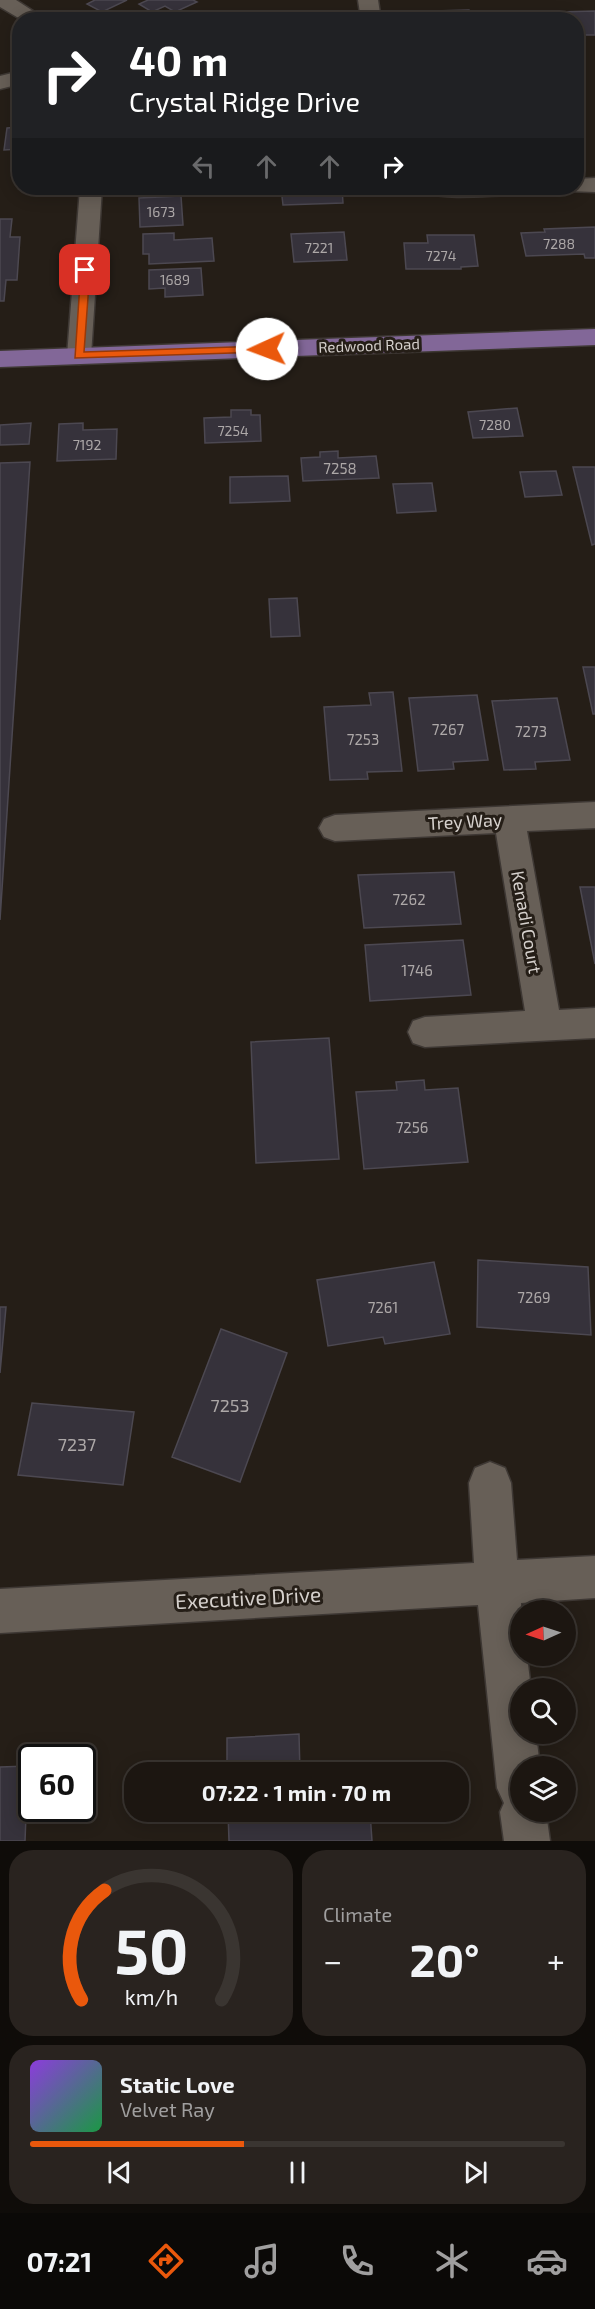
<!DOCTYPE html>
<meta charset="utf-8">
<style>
:root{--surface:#1c1611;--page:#29231f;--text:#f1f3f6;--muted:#a09f9f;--line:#3a3531;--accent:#ea580c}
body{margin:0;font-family:"Exo 2",sans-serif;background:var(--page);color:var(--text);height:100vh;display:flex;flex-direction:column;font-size:22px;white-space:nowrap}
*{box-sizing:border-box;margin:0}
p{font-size:20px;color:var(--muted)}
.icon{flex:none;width:33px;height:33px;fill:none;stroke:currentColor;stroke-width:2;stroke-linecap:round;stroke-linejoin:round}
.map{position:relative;height:1841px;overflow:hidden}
.details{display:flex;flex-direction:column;gap:9px;padding:9px;background:#0f0c09;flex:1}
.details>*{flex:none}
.guide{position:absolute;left:12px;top:12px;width:572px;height:183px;border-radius:24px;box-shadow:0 3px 15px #0003,0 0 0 2px var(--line);background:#202124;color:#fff;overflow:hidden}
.needle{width:39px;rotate:267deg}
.fabs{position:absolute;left:510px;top:1600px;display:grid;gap:12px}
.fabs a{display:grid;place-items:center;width:66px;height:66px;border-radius:50%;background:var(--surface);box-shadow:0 3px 15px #0003,0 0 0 2px var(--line);font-size:30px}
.speed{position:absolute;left:18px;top:1744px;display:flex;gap:12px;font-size:30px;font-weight:700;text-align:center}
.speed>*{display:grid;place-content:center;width:78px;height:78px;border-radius:50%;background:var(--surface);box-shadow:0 3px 15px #0003,0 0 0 2px var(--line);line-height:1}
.speed .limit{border:3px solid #111;border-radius:9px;background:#fff;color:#111}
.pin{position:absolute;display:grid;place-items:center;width:51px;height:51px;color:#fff;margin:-26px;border-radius:12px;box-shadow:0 3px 9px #0006}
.me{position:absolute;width:66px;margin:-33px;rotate:268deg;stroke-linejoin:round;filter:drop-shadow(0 0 4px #0008)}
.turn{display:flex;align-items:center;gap:21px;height:126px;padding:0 18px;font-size:27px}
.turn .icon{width:78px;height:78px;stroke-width:2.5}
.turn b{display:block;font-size:42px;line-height:51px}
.lanes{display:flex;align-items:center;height:57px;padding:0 18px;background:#0003;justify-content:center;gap:30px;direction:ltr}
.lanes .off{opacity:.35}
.big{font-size:45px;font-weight:700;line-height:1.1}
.details .widget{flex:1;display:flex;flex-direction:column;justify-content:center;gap:9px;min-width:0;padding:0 21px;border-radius:24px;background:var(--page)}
.details .dial{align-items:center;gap:0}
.dial svg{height:156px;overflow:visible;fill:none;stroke:var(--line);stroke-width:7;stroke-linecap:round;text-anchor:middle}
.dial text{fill:var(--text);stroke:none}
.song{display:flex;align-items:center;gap:18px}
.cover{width:72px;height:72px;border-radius:9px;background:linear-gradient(135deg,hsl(270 70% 55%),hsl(140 70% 35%))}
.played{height:6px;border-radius:3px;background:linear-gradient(90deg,var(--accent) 40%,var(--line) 40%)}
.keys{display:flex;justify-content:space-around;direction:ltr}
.heat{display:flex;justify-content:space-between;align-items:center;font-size:33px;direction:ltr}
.details .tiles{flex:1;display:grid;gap:9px;grid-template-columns:1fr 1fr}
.widget:last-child{grid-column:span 2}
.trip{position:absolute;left:124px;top:1762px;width:345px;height:60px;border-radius:24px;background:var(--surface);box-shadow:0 3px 15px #0003,0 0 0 2px var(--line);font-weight:700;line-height:60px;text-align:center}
.tabs{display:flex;height:96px;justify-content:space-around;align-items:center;background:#0b0907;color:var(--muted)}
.tabs .icon{width:42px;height:42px}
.tabs .on{color:var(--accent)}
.tabs b{font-size:27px;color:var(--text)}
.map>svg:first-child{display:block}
.building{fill:#36323b;stroke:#4c4851;stroke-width:1.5}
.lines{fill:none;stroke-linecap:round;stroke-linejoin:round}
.street-casing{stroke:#3e3834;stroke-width:3}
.primary-casing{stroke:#3e3834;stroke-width:3}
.street{fill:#675f57;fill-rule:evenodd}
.primary{fill:#826798;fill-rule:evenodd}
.route{fill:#ea580c;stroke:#983908;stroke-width:1.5}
.labels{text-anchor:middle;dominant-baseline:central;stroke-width:6;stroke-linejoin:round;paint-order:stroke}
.far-number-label{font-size:14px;fill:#ada8a8}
.far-street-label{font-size:15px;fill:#d5d0cc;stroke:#251e17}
.number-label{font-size:15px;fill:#ada8a8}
.street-label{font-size:18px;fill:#d5d0cc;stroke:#251e17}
.near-number-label{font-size:18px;fill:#ada8a8}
.near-street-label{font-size:21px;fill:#d5d0cc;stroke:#251e17}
</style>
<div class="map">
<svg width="595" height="1841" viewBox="0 0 595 1841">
<rect width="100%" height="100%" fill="#251e17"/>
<path class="building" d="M95,0H127L102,12L87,4Z
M148,0H193L197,2L175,12L165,6L152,12L139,4Z
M469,10L471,20H435L433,11Z
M310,11L311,20H267V12Z
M595,11V35H576V20H560L557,12Z
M20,127V149L4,150L7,128Z
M140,188H178L177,191L140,192Z
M281,188H342L343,203L283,205Z
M181,196L183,225L140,227L139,198Z
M0,219H12L10,237H20L17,280H6L4,301H0Z
M595,227V258H585L584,254L526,256L521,233L545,232L544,229Z
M344,232L347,260L294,262L291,234Z
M174,233V240L212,238L214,261L149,264V254H143V234Z
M427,235H474L478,266L461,267V269H406L404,243H428Z
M201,268L203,295L165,297V288L149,289V270Z
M517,408L523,436L473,438L468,412Z
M231,410H251V415H260L261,441L205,443L204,418L231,417Z
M31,423L29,444L0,445V425Z
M83,423V430L117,429L116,459L57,461L59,424Z
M338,451V458L376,456L379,478L303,481L301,458L320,457V452Z
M30,462L0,920V463Z
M573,467H595V544L592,545Z
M556,471L562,495L525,497L520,472Z
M288,476L290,501L230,503V477Z
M432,483L436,511L397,513L393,484Z
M297,598L300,636L271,637L269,599Z
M583,667H595V714H593Z
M393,692L402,771L367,772L368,779L330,780L324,707L371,705L369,693Z
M477,695L488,760L453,762L454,769L418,771L409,698Z
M557,698L570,760L535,762L536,769L504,770L492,701Z
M454,872L461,924L364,928L358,875Z
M580,887H595V964Z
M463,940L471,995L370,1001L365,945Z
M329,1038L339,1159L256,1163L251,1042Z
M424,1080L425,1090L458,1088L468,1162L364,1169L356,1092L397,1090L396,1082Z
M478,1260L588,1267L591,1335L477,1327Z
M434,1262L450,1334L385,1344L383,1337L328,1346L317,1280Z
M0,1307H6L0,1373Z
M221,1329L287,1353L240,1482L172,1457Z
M32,1403L134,1412L123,1485L18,1475Z
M299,1734L300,1773H227V1738Z
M28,1766L25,1841H0V1767Z
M228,1812H370L372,1841H229Z"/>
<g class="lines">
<g class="street-casing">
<path id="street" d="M0,0H16L47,20H22L0,7Z
M358,0H378L381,20H361Z
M20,71V84L0,89V76Z
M595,178V192L568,191L566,188H576V179Z
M80,188H102L91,356L88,362L79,364L70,362L67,356Z
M420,188H530L527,193L519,195C488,195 453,200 423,193Z
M595,802V828L527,831L559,1010L595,1008V1038L425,1047L413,1043L408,1032L413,1021L425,1017L525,1011L496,833L335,841L324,837L319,828L324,819L335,815Z
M490,1462L505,1468L511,1483L517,1560L595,1556V1598L521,1603L520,1656H527L531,1689H520V1734H536L540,1767H520V1812H546L550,1841H504L500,1812L504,1803L497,1788L478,1605L0,1633V1589L474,1563L469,1483L475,1468Z"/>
</g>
<g class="primary-casing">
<path id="primary" d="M595,329V345L0,367V351Z"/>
</g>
<use href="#street" class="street"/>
<use href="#primary" class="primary"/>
</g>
<path class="route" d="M81,268L90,270L84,352L267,346L272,349L267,352L75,358Z"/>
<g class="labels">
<g class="far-number-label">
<text x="161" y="211">1673</text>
<text x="559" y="243">7288</text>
<text x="319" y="247">7221</text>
<text x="441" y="255">7274</text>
<text x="175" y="279">1689</text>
<text x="495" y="424">7280</text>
<text x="233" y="430">7254</text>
<text x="87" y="444">7192</text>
</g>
<g class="far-street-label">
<text transform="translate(369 345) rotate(-2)">Redwood Road</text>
</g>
<g class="number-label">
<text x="340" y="468">7258</text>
<text x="448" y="729">7267</text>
<text x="531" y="731">7273</text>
<text x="363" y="739">7253</text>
<text x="409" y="899">7262</text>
<text x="417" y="970">1746</text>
<text x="412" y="1127">7256</text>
<text x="534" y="1297">7269</text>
<text x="383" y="1307">7261</text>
</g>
<g class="street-label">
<text transform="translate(465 821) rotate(-3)">Trey Way</text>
<text transform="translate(527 922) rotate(80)">Kenadi Court</text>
</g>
<g class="near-number-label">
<text x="230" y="1405">7253</text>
<text x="77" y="1444">7237</text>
</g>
<g class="near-street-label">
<text transform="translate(248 1597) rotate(-3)">Executive Drive</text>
</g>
</g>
</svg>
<div class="fabs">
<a><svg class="needle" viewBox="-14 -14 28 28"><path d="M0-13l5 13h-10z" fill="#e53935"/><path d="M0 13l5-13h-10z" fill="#a09f9f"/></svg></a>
<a><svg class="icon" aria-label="search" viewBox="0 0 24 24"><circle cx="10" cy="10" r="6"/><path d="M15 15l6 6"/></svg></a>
<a><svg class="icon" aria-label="layers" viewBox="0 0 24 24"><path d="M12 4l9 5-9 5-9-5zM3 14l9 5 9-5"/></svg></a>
</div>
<div class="speed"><div class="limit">60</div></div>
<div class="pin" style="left:85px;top:270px;background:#d93025"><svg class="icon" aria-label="arrive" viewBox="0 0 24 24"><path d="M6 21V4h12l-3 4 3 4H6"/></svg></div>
<svg class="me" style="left:267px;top:349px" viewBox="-20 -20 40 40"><circle r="19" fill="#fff"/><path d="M0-13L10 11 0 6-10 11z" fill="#ea580c"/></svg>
<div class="trip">07:22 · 1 min · 70 m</div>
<div class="guide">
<div class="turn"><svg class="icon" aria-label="right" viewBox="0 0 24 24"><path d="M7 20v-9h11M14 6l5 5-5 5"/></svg><div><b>40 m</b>Crystal Ridge Drive</div></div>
<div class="lanes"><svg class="icon off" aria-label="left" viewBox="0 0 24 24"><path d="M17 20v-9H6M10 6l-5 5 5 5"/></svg><svg class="icon off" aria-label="ahead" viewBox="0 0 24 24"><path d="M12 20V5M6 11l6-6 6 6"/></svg><svg class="icon off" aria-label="ahead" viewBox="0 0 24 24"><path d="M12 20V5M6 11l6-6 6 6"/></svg><svg class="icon" aria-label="right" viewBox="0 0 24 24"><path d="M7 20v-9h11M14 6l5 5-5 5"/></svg></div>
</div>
</div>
<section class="details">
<div class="tiles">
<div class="widget dial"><svg viewBox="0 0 100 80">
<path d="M14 69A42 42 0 1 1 86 69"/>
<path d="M14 69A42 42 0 0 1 26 13" stroke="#ea580c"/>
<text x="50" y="56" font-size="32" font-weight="700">50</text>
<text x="50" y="72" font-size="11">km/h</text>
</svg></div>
<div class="widget"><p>Climate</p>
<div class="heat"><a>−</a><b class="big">20°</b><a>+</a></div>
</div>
<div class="widget">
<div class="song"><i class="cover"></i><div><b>Static Love</b><p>Velvet Ray</p></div></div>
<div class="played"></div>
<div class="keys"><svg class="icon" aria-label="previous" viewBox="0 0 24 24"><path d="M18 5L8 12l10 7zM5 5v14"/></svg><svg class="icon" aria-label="pause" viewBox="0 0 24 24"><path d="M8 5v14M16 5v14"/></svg><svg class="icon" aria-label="next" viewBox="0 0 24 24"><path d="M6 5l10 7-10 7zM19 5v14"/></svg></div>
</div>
</div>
</section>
<nav class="tabs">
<b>07:21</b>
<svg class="icon on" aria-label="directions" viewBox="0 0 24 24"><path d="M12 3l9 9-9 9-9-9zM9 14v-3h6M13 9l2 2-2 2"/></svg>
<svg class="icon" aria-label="music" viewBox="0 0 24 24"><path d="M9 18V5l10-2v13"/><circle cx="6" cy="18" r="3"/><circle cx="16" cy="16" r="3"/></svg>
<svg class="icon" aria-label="phone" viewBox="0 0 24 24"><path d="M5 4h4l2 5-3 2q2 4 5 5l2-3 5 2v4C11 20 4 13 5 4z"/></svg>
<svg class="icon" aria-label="climate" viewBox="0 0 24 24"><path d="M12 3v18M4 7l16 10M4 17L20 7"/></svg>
<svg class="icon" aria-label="car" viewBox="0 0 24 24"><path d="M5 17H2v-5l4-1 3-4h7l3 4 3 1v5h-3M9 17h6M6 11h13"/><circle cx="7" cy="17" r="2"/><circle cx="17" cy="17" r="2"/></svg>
</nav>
